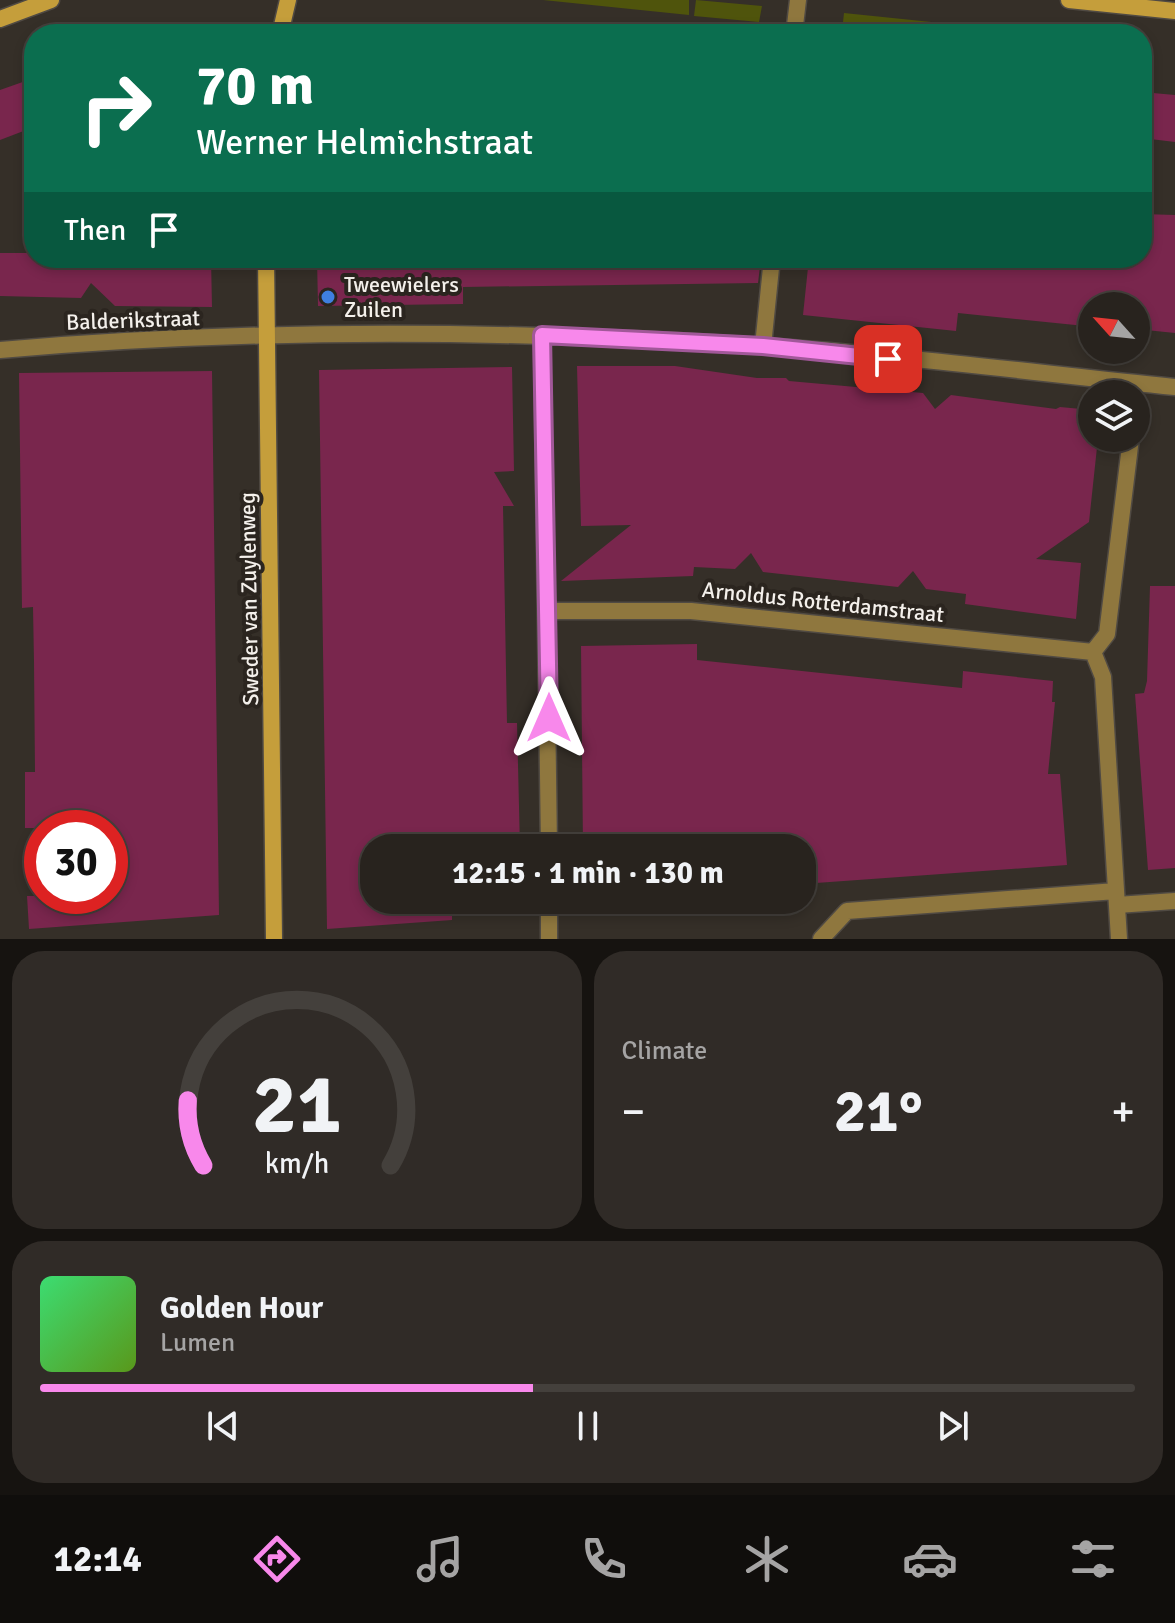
<!DOCTYPE html>
<meta charset="utf-8">
<style>
:root{--surface:#28231e;--page:#302b27;--text:#f1f3f6;--muted:#a5a4a4;--line:#44403c;--accent:#f888eb}
body{margin:0;font-family:Signika,sans-serif;background:var(--page);color:var(--text);height:100vh;display:flex;flex-direction:column;font-size:30px;white-space:nowrap}
*{box-sizing:border-box;margin:0}
p{font-size:26px;color:var(--muted)}
.icon{flex:none;width:44px;height:44px;fill:none;stroke:currentColor;stroke-width:2;stroke-linecap:round;stroke-linejoin:round}
.map{position:relative;height:939px;overflow:hidden}
.side{display:flex;flex-direction:column;gap:12px;padding:12px;background:#161310;flex:1}
.side>*{flex:none}
.hud{position:absolute;left:24px;top:24px;width:1128px;height:244px;border-radius:32px;box-shadow:0 4px 12px #0003,0 0 0 2px var(--line);background:#0b6e4f;color:#fff;overflow:hidden}
.needle{width:52px;rotate:297deg}
.buttons{position:absolute;left:1078px;top:292px;display:grid;gap:16px}
.buttons a{display:grid;place-items:center;width:72px;height:72px;border-radius:50%;background:var(--surface);box-shadow:0 4px 12px #0003,0 0 0 2px var(--line);font-size:40px}
.speed{position:absolute;left:24px;top:810px;display:flex;gap:16px;font-size:40px;font-weight:700;text-align:center}
.speed>*{display:grid;place-content:center;width:104px;height:104px;border-radius:50%;background:var(--surface);box-shadow:0 4px 12px #0003,0 0 0 2px var(--line);line-height:1}
.speed .limit{border:12px solid #d22;background:#fff;color:#111}
.pin{position:absolute;display:grid;place-items:center;width:68px;height:68px;color:#fff;margin:-34px;border-radius:16px;box-shadow:0 4px 12px #0006}
.me{position:absolute;width:88px;margin:-44px;rotate:0deg;stroke-linejoin:round;filter:drop-shadow(0 0 6px #0008)}
.turn{display:flex;align-items:center;gap:28px;height:168px;padding:0 40px;font-size:36px}
.turn .icon{width:104px;height:104px;stroke-width:2.5}
.turn b{display:block;font-size:56px;line-height:68px}
.then{display:flex;align-items:center;height:76px;padding:0 40px;background:#0003;gap:16px;font-size:30px}
.big{font-size:60px;font-weight:700;line-height:1.1}
.side .widget{flex:1;display:flex;flex-direction:column;justify-content:center;gap:12px;min-width:0;padding:0 28px;border-radius:32px;background:var(--page)}
.side .dial{align-items:center;gap:0}
.dial svg{height:208px;overflow:visible;fill:none;stroke:var(--line);stroke-width:7;stroke-linecap:round;text-anchor:middle}
.dial text{fill:var(--text);stroke:none}
.song{display:flex;align-items:center;gap:24px}
.cover{width:96px;height:96px;border-radius:12px;background:linear-gradient(135deg,hsl(140 70% 55%),hsl(90 70% 35%))}
.played{height:8px;border-radius:4px;background:linear-gradient(90deg,var(--accent) 45%,var(--line) 45%)}
.keys{display:flex;justify-content:space-around;direction:ltr}
.heat{display:flex;justify-content:space-between;align-items:center;font-size:44px;direction:ltr}
.side .tiles{flex:1;display:grid;gap:12px;grid-template-columns:1fr 1fr}
.widget:last-child{grid-column:span 2}
.trip{position:absolute;left:360px;top:834px;width:456px;height:80px;border-radius:32px;background:var(--surface);box-shadow:0 4px 12px #0003,0 0 0 2px var(--line);font-weight:700;line-height:80px;text-align:center}
.tab-bar{display:flex;height:128px;justify-content:space-around;align-items:center;background:#100e0c;color:var(--muted)}
.tab-bar .icon{width:56px;height:56px}
.tab-bar .active{color:var(--accent)}
.tab-bar b{font-size:36px;color:var(--text)}
.map>svg:first-child{display:block}
.green{fill:#4f540c}
.building{fill:#79264d}
.lines{fill:none;stroke-linecap:round;stroke-linejoin:round}
.street-casing{stroke:#504a43;stroke-width:19}
.secondary-casing{stroke:#504a43;stroke-width:19}
.street{stroke:#8f773e;stroke-width:16}
.secondary{stroke:#c59e3b;stroke-width:16}
.route-casing{stroke:#a15899;stroke-width:20}
.route{stroke:#f888eb;stroke-width:14}
.shop-dot{fill:#3f7fe0;stroke:#2b251f;stroke-width:3}
.labels{text-anchor:middle;dominant-baseline:central;stroke-width:8;stroke-linejoin:round;paint-order:stroke}
.poi-label{font-size:22px;fill:#f4f0eb;stroke:#2b251f;text-anchor:start}
.street-label{font-size:22px;fill:#f4f0eb;stroke:#2b251f}
</style>
<div class="map">
<svg width="1175" height="939" viewBox="0 0 1175 939">
<rect width="100%" height="100%" fill="#352f28"/>
<path class="green" d="M543,0H689V15Z
M696,0L762,6L759,22L694,16Z
M844,13L1009,30L1013,34L842,31Z"/>
<path class="building" d="M34,78V127L0,140V90Z
M1142,92L1175,95V142L1142,138Z
M1142,214L1175,215V333L1136,329V306H1092V325L1085,326L958,313L956,331L803,315L809,258H1142Z
M0,253H34V258H211L212,307L115,306L91,283L81,298L0,296Z
M317,258H761L758,283L463,287V304L318,306Z
M577,366H675L757,378H786L789,381L923,393L935,409L951,395L1056,409L1060,407L1092,410V438H1098L1089,522L1036,559L1081,563L1076,619L965,604L966,594L926,589L913,571L898,587L763,572L751,553L735,569L694,567L693,576L561,581L631,525L581,526Z
M512,367L514,471L494,472L514,506H503L507,723H517L520,848H374V900H519L520,916H452V920L327,929L319,370Z
M212,371L219,915L29,929L27,896H110V828H25V772H35L34,662L33,607L22,608L19,373Z
M1150,586H1175V868L1148,870L1135,694L1144,693L1147,681Z
M697,644V660L962,688L963,671L1053,681L1052,702H1055L1048,774H1060L1067,865L802,884V848H583L581,646Z"/>
<g class="lines">
<g class="street-casing">
<path id="street" d="M794,34L798,0
M542,335L549,848
M763,346L772,258
M0,350C252,328 508,330 760,346C899,355 1037,373 1175,387
M548,611H691L1093,652
M549,900V939
M1117,905L1175,901
M821,939L847,911L1116,891
M1119,939L1103,677L1093,652L1107,634L1131,438"/>
</g>
<g class="secondary-casing">
<path id="secondary" d="M1069,0L1175,11
M0,19L51,0
M280,34L288,0
M266,258L274,939"/>
</g>
<use href="#street" class="street"/>
<use href="#secondary" class="secondary"/>
</g>
<g class="lines">
<g class="route-casing">
<path id="route" d="M549,718L542,335L763,346L888,359"/>
</g>
<use href="#route" class="route"/>
</g>
<circle class="shop-dot" cx="328" cy="297" r="8"/>
<g class="labels">
<g class="poi-label">
<text x="344" y="284">Tweewielers<tspan x="344" dy="25">Zuilen</tspan></text>
</g>
<g class="street-label">
<text transform="translate(133 320) rotate(-2)">Balderikstraat</text>
<text transform="translate(249 599) rotate(-91)">Sweder van Zuylenweg</text>
<text transform="translate(823 602) rotate(6)">Arnoldus Rotterdamstraat</text>
</g>
</g>
</svg>
<div class="buttons">
<a><svg class="needle" viewBox="-14 -14 28 28"><path d="M0-13l5 13h-10z" fill="#e53935"/><path d="M0 13l5-13h-10z" fill="#a5a4a4"/></svg></a>
<a><svg class="icon" aria-label="layers" viewBox="0 0 24 24"><path d="M12 4l9 5-9 5-9-5zM3 14l9 5 9-5"/></svg></a>
</div>
<div class="speed"><div class="limit">30</div></div>
<div class="pin" style="left:888px;top:359px;background:#d93025"><svg class="icon" aria-label="arrive" viewBox="0 0 24 24"><path d="M6 21V4h12l-3 4 3 4H6"/></svg></div>
<svg class="me" style="left:549px;top:718px" viewBox="-20 -20 40 40"><path d="M0-17L14 15 0 8-14 15z" fill="#f888eb" stroke="#fff" stroke-width="4"/></svg>
<div class="trip">12:15 · 1 min · 130 m</div>
<div class="hud">
<div class="turn"><svg class="icon" aria-label="right" viewBox="0 0 24 24"><path d="M7 20v-9h11M14 6l5 5-5 5"/></svg><div><b>70 m</b>Werner Helmichstraat</div></div>
<div class="then">Then<svg class="icon" aria-label="arrive" viewBox="0 0 24 24"><path d="M6 21V4h12l-3 4 3 4H6"/></svg></div>
</div>
</div>
<section class="side">
<div class="tiles">
<div class="widget dial"><svg viewBox="0 0 100 80">
<path d="M14 69A42 42 0 1 1 86 69"/>
<path d="M14 69A42 42 0 0 1 8 44" stroke="#f888eb"/>
<text x="50" y="56" font-size="32" font-weight="700">21</text>
<text x="50" y="72" font-size="11">km/h</text>
</svg></div>
<div class="widget"><p>Climate</p>
<div class="heat"><a>−</a><b class="big">21°</b><a>+</a></div>
</div>
<div class="widget">
<div class="song"><i class="cover"></i><div><b>Golden Hour</b><p>Lumen</p></div></div>
<div class="played"></div>
<div class="keys"><svg class="icon" aria-label="previous" viewBox="0 0 24 24"><path d="M18 5L8 12l10 7zM5 5v14"/></svg><svg class="icon" aria-label="pause" viewBox="0 0 24 24"><path d="M8 5v14M16 5v14"/></svg><svg class="icon" aria-label="next" viewBox="0 0 24 24"><path d="M6 5l10 7-10 7zM19 5v14"/></svg></div>
</div>
</div>
</section>
<nav class="tab-bar">
<b>12:14</b>
<svg class="icon active" aria-label="directions" viewBox="0 0 24 24"><path d="M12 3l9 9-9 9-9-9zM9 14v-3h6M13 9l2 2-2 2"/></svg>
<svg class="icon" aria-label="music" viewBox="0 0 24 24"><path d="M9 18V5l10-2v13"/><circle cx="6" cy="18" r="3"/><circle cx="16" cy="16" r="3"/></svg>
<svg class="icon" aria-label="phone" viewBox="0 0 24 24"><path d="M5 4h4l2 5-3 2q2 4 5 5l2-3 5 2v4C11 20 4 13 5 4z"/></svg>
<svg class="icon" aria-label="climate" viewBox="0 0 24 24"><path d="M12 3v18M4 7l16 10M4 17L20 7"/></svg>
<svg class="icon" aria-label="car" viewBox="0 0 24 24"><path d="M5 17H2v-5l4-1 3-4h7l3 4 3 1v5h-3M9 17h6M6 11h13"/><circle cx="7" cy="17" r="2"/><circle cx="17" cy="17" r="2"/></svg>
<svg class="icon" aria-label="filters" viewBox="0 0 24 24"><path d="M4 7h16M4 17h16"/><circle cx="9" cy="7" r="2"/><circle cx="15" cy="17" r="2"/></svg>
</nav>
